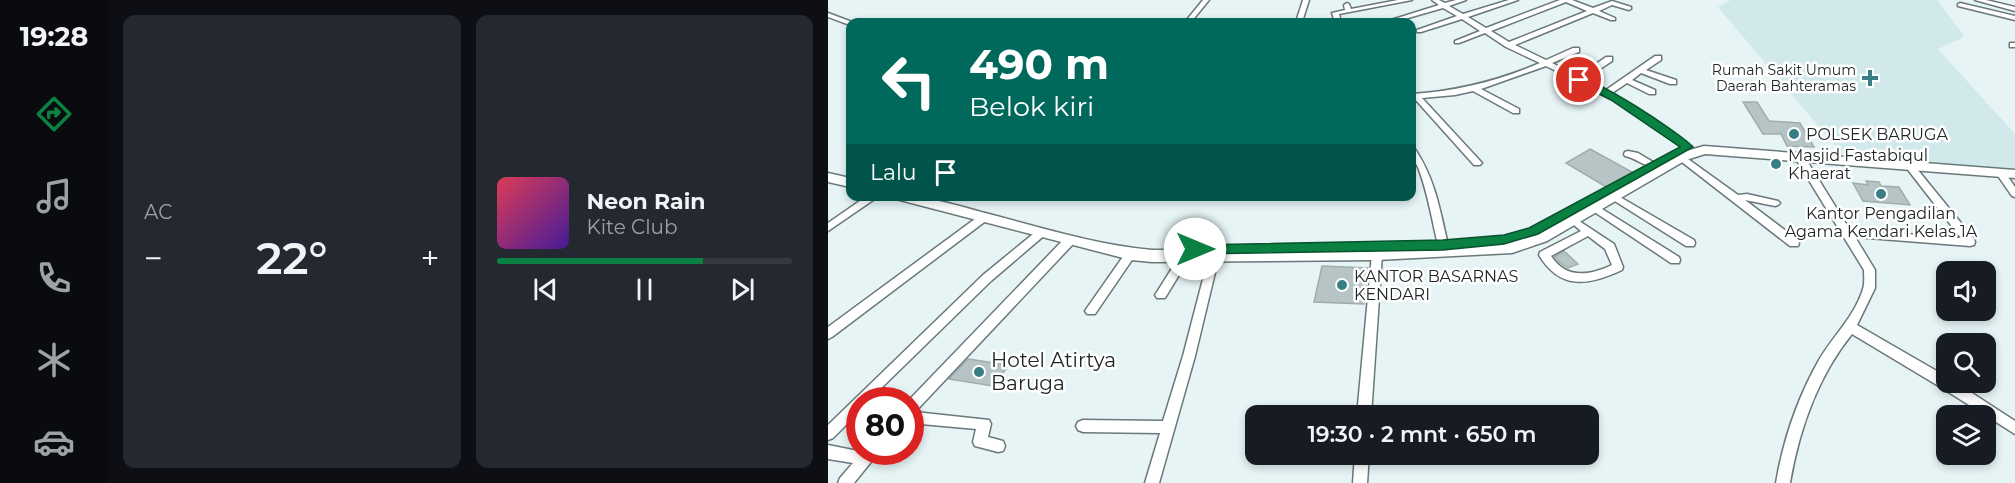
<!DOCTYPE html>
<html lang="id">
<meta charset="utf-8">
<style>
:root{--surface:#171b24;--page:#242831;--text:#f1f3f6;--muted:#9ea1a6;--line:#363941;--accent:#0b8043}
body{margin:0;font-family:Montserrat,sans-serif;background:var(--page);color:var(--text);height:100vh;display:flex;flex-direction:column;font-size:22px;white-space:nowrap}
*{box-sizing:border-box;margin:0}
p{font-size:20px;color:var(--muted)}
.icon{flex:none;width:33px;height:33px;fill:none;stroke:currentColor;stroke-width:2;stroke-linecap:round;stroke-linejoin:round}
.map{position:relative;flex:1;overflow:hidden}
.details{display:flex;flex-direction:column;gap:15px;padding:15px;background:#0d0f14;width:720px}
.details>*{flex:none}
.top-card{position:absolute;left:18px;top:18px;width:570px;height:183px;border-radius:12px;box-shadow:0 3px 9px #0003;background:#00695c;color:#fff;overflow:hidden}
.tools{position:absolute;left:1108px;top:261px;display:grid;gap:12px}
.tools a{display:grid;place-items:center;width:60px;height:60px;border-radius:12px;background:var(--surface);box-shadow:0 3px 9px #0003;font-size:30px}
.speed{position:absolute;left:18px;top:387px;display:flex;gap:12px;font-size:30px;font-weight:700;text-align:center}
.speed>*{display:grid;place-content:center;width:78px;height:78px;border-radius:50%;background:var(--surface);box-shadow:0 3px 9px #0003;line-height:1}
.speed .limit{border:9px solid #d22;background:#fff;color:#111}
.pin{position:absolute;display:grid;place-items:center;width:51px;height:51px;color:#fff;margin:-26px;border:3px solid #fff;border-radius:50%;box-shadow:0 2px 6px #0007}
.me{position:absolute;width:66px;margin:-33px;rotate:90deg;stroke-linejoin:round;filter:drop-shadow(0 0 4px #0008)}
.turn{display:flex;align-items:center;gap:21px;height:126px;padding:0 24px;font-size:27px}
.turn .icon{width:78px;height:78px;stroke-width:2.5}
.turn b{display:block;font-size:42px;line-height:51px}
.then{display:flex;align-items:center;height:57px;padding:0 24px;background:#0003;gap:12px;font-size:22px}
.big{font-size:45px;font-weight:600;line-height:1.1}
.details .card{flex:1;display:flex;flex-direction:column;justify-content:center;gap:9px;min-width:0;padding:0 21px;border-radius:12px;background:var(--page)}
.song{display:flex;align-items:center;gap:18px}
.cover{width:72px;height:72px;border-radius:9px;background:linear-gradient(135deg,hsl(350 70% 55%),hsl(260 70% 35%))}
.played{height:6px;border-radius:3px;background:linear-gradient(90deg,var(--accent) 70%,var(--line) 70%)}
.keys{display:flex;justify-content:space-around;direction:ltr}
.heat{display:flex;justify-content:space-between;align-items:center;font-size:33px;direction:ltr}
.details .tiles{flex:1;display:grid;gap:15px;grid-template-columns:repeat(2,1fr)}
.trip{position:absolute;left:417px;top:405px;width:354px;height:60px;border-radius:12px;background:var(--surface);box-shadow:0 3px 9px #0003;font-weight:600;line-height:60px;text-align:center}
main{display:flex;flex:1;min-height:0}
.dock{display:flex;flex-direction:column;width:108px;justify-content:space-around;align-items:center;background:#090b0e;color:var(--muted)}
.dock .icon{width:42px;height:42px}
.dock .active{color:var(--accent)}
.dock b{font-size:27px;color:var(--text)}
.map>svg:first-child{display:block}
.built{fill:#d1e9eb}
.building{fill:#b6c4c5;stroke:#9fadae;stroke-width:1.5}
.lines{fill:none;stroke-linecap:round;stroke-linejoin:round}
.minor-casing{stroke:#6a7879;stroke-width:3}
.highway-casing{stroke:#6a7879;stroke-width:3}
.minor{fill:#fff;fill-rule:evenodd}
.highway{fill:#fff;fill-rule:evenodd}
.route{fill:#0b8043;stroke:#07532c;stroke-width:1.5}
.poi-dot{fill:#377f85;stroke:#fff;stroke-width:2}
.labels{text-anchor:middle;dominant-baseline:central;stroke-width:5;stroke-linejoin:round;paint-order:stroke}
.far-poi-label{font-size:14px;fill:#212627;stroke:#fff;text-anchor:end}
.poi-label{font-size:16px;fill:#212627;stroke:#fff;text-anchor:start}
.near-poi-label{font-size:20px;fill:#212627;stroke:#fff;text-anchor:start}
</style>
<main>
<nav class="dock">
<b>19:28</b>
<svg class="icon active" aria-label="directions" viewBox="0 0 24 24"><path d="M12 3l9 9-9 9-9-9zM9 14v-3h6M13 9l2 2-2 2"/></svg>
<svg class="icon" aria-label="music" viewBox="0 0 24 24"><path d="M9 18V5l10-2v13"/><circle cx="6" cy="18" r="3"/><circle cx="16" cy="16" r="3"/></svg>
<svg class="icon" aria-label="phone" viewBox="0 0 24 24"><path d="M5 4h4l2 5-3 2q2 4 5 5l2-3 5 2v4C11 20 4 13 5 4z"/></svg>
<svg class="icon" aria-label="climate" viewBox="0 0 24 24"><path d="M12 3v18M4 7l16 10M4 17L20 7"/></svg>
<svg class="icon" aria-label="car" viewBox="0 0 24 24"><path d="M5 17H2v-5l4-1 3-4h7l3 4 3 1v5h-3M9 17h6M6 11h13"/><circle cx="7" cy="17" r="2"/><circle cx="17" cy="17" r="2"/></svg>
</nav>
<section class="details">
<div class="tiles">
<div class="card"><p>AC</p>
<div class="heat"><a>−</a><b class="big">22°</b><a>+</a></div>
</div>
<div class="card">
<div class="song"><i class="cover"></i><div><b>Neon Rain</b><p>Kite Club</p></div></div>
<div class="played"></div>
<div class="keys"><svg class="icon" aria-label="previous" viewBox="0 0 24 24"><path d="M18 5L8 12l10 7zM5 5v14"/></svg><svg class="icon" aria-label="pause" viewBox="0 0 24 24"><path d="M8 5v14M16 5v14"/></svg><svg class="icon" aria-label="next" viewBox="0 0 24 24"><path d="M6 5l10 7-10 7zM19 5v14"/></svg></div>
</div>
</div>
</section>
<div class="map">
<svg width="1187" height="483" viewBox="0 0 1187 483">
<rect width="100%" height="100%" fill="#e6f4f6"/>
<path class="built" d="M903,0H1109L1135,34L1134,38L1110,49L1187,134V170L1014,154L890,7Z"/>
<path class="building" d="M915,102H929L941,121L972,123L986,147L959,146L953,134H935Z
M762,149L804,172L780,188L738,163Z
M1038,181L1051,182L1053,186L1071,187L1082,205L1035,201L1025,183L1040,185Z
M736,251L750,264L740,268L731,262L726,257Z
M494,266L540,268L536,304L486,302Z
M140,359L181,365L165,386L121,379Z"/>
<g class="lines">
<g class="minor-casing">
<path id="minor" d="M375,0H381L363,22H357Z
M475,0H481L474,22H468Z
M570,0H584L511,14L513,22H507L504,13L517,10L516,5L519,3L521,4L523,9Z
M604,0H611L617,3L628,0H638L621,6L635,14L681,0H690L640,17L658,28L732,0H744L765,8L784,1L803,7V9L801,10L784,5L771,11L787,18V20H783L765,13L687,45L718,60L745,48H751V52L724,63L751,76L778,57H784V61L757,79L778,90L827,56H833V60L818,70L848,80V84H842L813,73L804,80L827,90V94H821L799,83L784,93L864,147L860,150L857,149L784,99L718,66L653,89L691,109V113H685L645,91L627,95L594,98L654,163L652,165H646L586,98H584V94C630,91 669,81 712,63L678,47L657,33L631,43H627V41L652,31L634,19L593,32H589V30L629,16L615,8L566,22L563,20L611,5ZM738,2L759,11L681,42L663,31Z
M1147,0H1158L1187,7V11Z
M1132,3L1187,16V20L1130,6V4Z
M0,13L24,22H25H22V25L0,17Z
M1182,43H1187V47H1182Z
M584,148L587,149C607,179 612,210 620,245L619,248H611L610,245C604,220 600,194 591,170C588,161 583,158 584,148Z
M800,151L810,153L830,165L828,167C818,168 808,158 797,156L796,154L797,152Z
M971,153L976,156L1022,230L1133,238L1077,166L1082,163L1085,164L1146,239L1147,242L1146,245L1142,246L1027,237L1047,270V288L1029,325L1119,377V382H1127L1187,421V434L1114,388L1024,334C990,376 971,430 962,483H948C955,441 970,397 991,360C1005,336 1027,316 1035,289C1037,283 1036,276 1036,270L966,156Z
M853,154L910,195L919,194L950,201L952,203L950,205L947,206L917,200L970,240L971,243L970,246H962L850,159L848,157Z
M1173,170L1176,171L1187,187V197L1184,196L1168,173Z
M785,193L866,240L867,243L866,246H858L782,198L780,196Z
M39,196H51L0,231V223Z
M766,204L851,257L852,260L851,263H843L762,209L761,207L762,205Z
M155,215L159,216L160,218L159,220L4,337L0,339V327L151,216Z
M745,217L786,244L795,267L794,270C760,286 732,290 711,255L712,252L753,231L740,220ZM760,236L777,249L784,265C761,276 738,279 723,256Z
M214,229L219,232L218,234L163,281L41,400H32V411L5,438L0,440V425L155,275L210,230Z
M242,236L247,240L246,243L87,412L161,420L163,424L160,437L175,441L177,446L175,451L170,452L147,446L145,442L148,429L82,423V400H81L238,237Z
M303,250L308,254L267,314H259L257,311L259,308L299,251Z
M549,250L554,254L543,416H529L544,254Z
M386,252L391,256L367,356L331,483H317L332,433L255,432L250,430L248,426L250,422L255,420L335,421L355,356L381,256Z
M357,253L362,257L337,298H329L327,295L329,292L353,254Z
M0,445L35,452H51L26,483H10L12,478L25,463L0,459Z
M527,454H541L539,483H525Z"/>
</g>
<g class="highway-casing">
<path id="highway" d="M876,146L1187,170V178L877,154L858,160L719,241L684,253L549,260L324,262L303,260L68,199L66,196C100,196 124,204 157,213C211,227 267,245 324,250C409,249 495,250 580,247C623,245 666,247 707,233L848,154Z
M0,173L22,178V187L0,182Z"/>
</g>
<use href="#minor" class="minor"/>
<use href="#highway" class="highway"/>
</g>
<path class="route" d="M747,77C764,75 852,133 865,147L710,234L676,244L615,250L367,254L360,249L367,245L615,240L676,235L701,228L852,147L783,100L747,82Z"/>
<g class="poi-dot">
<path d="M1039 69h6v6h6v6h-6v6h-6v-6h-6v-6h6z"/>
<circle cx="966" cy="134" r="6"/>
<circle cx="948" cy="164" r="6"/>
<circle cx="1053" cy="194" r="6"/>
<circle cx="514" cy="285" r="6"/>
<circle cx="151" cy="372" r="6"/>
</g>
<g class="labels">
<g class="far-poi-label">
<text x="1028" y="70">Rumah Sakit Umum<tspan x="1028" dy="16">Daerah Bahteramas</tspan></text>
</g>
<g class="poi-label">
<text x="978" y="134">POLSEK BARUGA</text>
<text x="960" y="155">Masjid Fastabiqul<tspan x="960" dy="18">Khaerat</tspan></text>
<text x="1053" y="213" text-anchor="middle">Kantor Pengadilan<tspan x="1053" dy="18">Agama Kendari Kelas 1A</tspan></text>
<text x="526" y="276">KANTOR BASARNAS<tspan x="526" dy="18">KENDARI</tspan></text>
</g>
<g class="near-poi-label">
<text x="163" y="360">Hotel Atirtya<tspan x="163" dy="23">Baruga</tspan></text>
</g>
</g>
</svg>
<div class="tools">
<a><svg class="icon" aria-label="sound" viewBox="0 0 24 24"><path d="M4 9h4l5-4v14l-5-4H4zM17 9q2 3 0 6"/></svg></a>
<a><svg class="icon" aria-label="search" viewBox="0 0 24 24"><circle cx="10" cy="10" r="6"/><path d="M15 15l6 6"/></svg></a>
<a><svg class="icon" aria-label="layers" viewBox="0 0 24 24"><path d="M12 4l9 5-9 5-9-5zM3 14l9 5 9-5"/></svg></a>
</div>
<div class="speed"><div class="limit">80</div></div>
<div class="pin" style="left:751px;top:80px;background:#d93025"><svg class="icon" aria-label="arrive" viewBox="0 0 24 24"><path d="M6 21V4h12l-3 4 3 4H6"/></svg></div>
<svg class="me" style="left:367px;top:249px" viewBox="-20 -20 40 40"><circle r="19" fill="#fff"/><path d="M0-13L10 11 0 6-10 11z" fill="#0b8043"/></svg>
<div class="trip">19:30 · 2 mnt · 650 m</div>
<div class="top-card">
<div class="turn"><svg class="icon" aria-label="left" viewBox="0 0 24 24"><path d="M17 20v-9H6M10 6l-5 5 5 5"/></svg><div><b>490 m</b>Belok kiri</div></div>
<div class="then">Lalu<svg class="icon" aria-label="arrive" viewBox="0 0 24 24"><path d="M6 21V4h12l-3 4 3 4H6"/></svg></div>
</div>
</div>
</main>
